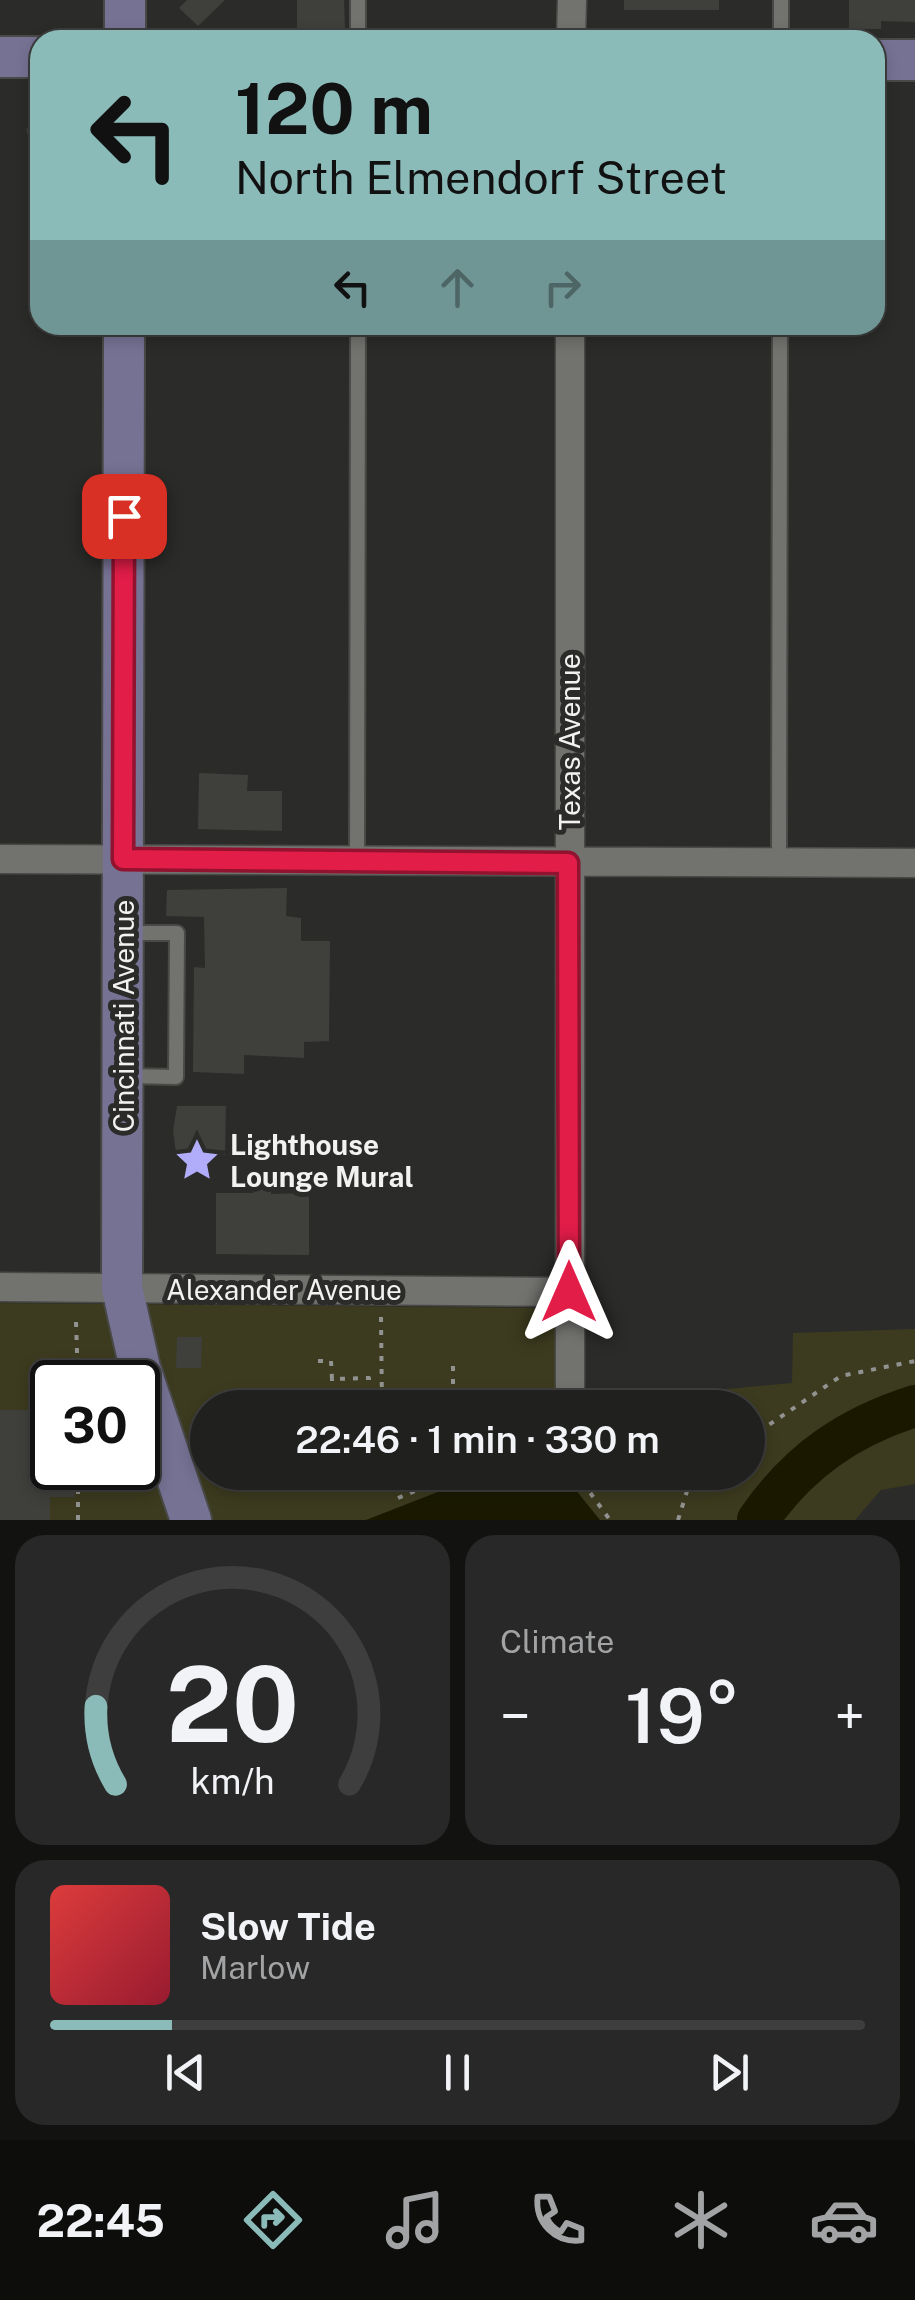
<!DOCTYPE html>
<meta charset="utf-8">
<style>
:root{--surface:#20201f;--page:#282828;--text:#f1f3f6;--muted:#a2a3a4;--line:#3d3e3d;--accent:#8bbbb9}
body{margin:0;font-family:"Public Sans",sans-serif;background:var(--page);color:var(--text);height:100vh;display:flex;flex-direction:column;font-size:38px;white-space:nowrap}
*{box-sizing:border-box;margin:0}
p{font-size:32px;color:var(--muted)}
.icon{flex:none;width:55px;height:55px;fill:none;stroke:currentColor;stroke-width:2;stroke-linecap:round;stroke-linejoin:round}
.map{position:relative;height:1520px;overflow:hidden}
.details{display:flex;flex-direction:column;gap:15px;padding:15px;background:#121211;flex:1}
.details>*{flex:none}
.hud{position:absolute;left:30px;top:30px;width:855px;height:305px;border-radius:30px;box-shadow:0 5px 15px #0003,0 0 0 2px var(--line);background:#8bbbb9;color:#111;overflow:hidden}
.speed{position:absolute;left:30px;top:1360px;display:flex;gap:20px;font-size:50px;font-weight:700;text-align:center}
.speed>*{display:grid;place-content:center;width:130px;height:130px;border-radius:50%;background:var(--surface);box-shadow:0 5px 15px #0003,0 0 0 2px var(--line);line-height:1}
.speed .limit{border:5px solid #111;border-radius:15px;background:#fff;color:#111}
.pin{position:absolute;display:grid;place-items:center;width:85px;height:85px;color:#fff;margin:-42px;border-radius:20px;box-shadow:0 5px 15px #0006}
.me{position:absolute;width:110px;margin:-55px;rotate:0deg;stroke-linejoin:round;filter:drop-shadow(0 0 8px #0008)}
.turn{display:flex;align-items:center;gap:35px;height:210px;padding:0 40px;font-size:45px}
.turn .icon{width:130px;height:130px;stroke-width:2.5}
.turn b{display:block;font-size:70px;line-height:85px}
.lanes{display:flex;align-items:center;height:95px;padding:0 40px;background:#0003;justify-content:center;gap:50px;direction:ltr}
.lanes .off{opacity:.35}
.big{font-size:75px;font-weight:600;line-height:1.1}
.details .tile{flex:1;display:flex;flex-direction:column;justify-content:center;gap:15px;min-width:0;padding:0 35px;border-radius:30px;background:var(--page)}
.details .dial{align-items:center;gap:0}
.dial svg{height:260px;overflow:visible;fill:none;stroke:var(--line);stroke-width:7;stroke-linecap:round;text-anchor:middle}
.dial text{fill:var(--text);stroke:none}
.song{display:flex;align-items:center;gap:30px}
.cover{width:120px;height:120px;border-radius:15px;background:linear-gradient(135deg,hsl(0 70% 55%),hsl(350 70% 35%))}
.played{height:10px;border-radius:5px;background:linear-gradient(90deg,var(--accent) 15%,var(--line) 15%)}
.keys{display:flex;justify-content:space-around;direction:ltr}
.heat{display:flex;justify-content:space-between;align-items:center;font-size:55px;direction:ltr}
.details .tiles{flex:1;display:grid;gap:15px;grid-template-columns:1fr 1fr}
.tile:last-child{grid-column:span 2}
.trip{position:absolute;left:190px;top:1390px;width:575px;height:100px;border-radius:50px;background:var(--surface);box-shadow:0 5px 15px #0003,0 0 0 2px var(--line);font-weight:600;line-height:100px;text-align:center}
.tab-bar{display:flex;height:160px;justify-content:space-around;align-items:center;background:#0d0d0c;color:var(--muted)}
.tab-bar .icon{width:70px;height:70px}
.tab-bar .active{color:var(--accent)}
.tab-bar b{font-size:45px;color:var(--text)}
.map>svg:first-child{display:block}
.green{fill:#3c3b1f;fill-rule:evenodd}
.water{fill:#1a1900}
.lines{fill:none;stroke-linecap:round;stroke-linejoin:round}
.river{stroke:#1a1900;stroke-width:42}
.building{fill:#3f3f3c}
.lane-casing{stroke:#494a47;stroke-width:18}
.street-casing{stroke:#494a47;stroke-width:31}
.secondary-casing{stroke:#494a47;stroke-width:44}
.path{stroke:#929391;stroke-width:4;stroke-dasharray:5 8;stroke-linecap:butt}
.lane{stroke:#72726f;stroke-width:14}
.street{stroke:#72726f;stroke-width:28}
.secondary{stroke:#767294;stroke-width:40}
.route-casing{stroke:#92132f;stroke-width:25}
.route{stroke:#e11d48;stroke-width:18}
.labels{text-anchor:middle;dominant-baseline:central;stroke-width:10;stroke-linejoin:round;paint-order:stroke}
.street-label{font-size:28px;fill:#f2f3f1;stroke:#2b2b29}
.poi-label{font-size:28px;font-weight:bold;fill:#f2f3f1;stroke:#2b2b29;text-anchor:start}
</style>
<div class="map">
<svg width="915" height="1520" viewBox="0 0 915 1520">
<rect width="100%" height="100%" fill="#2b2b29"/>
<path class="green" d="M0,1303L546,1308L555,1312L556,1405L792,1383L793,1333L915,1329V1484L881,1490L855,1520H0ZM52,1382H138V1468H52ZM208,1408H748V1472H208Z"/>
<path class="water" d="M489,1472L562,1473L600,1520H366Z"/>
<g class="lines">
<path class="river" d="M758,1520C798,1462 848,1427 915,1406"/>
</g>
<path class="building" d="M187,0H225L198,26L179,8Z
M297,0H344L345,28H297Z
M624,0H719V10H624Z
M849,0H915V22L881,21V29H849Z
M34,126L39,142L31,146L26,129Z
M199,773L248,775L247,791H282V831L198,829Z
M287,888L286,916L301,918V941H330L329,1041L304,1042V1058L244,1055V1074L193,1072L194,967L205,968L204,917L166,916L167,890Z
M177,1106H226L225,1155H217L216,1160H177L173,1131Z
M255,1186H271V1194L309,1193V1255L216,1254V1193H254Z
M177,1337H202L201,1368H176Z
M0,1410H51L52,1468H75V1497H50V1520H0Z"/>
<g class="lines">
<g class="lane-casing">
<path id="lane" d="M358,40V0
M781,40V0
M357,861L358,325
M779,864L780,325
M127,933H177L176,1077L128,1076"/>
</g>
<g class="street-casing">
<path id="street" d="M571,40L572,0
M0,859L915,863
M0,1287L569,1292
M570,1398V325"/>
</g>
<g class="secondary-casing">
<path id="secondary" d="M125,40V0
M0,57H40
M875,60H915
M124,325L122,1288L140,1368L191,1520"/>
</g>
<path class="path" d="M381,1317L382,1408
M76,1322L78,1382
M318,1361H331L332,1379L369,1378L370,1408
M453,1366V1408
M326,1401H332V1379
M51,1415H52
M748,1439L841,1376L915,1361
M575,1472L610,1520
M398,1498L461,1472
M78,1520V1468
M678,1520L693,1472"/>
<use href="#lane" class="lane"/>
<use href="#street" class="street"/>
<use href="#secondary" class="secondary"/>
</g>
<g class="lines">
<g class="route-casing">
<path id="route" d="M124,516L123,859L568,863L569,1292"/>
</g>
<use href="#route" class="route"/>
</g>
<defs>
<g id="sight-bare" transform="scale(3.45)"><path d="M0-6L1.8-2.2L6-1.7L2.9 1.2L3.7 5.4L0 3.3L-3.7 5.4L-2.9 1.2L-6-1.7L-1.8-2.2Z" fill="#b1adfa" stroke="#2b2b29" stroke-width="2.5" paint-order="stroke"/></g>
</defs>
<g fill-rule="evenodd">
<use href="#sight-bare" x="197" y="1160"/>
</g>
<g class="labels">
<g class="street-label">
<text transform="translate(569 742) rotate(-90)">Texas Avenue</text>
<text transform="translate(123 1016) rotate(-90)">Cincinnati Avenue</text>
<text x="284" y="1289">Alexander Avenue</text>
</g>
<g class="poi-label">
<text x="230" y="1144">Lighthouse<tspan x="230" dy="32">Lounge Mural</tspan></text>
</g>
</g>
</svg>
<div class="speed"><div class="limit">30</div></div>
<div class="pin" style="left:124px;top:516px;background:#d93025"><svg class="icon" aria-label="arrive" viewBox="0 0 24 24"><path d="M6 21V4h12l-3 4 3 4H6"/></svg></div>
<svg class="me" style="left:569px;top:1292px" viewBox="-20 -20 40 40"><path d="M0-17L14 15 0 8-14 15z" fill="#e11d48" stroke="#fff" stroke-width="4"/></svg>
<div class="trip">22:46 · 1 min · 330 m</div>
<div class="hud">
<div class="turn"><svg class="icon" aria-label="left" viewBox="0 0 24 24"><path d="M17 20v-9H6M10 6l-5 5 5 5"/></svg><div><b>120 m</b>North Elmendorf Street</div></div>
<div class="lanes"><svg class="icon" aria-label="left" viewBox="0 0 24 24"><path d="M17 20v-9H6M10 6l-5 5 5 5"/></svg><svg class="icon off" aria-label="ahead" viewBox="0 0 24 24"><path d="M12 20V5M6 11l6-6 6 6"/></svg><svg class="icon off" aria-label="right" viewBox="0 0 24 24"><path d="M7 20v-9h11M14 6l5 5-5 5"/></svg></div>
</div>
</div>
<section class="details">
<div class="tiles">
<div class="tile dial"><svg viewBox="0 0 100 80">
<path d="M14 69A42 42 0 1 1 86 69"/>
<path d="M14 69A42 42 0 0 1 8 45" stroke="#8bbbb9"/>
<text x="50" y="56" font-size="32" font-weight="700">20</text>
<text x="50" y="72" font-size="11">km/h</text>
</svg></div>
<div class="tile"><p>Climate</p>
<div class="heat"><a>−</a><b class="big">19°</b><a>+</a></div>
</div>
<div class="tile">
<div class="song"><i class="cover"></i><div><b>Slow Tide</b><p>Marlow</p></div></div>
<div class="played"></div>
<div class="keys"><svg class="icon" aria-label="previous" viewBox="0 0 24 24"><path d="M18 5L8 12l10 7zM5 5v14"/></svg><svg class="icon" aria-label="pause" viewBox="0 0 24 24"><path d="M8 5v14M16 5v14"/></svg><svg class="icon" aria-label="next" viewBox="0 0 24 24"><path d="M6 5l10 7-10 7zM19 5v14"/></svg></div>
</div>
</div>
</section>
<nav class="tab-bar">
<b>22:45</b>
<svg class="icon active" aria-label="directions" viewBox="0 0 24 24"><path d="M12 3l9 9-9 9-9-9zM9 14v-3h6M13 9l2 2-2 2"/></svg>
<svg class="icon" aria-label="music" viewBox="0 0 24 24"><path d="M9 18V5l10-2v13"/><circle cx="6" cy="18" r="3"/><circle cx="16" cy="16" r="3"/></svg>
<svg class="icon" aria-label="phone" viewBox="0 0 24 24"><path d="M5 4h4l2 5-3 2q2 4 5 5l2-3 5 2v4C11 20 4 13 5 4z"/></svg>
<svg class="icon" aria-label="climate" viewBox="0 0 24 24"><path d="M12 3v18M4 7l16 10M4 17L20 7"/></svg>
<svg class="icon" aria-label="car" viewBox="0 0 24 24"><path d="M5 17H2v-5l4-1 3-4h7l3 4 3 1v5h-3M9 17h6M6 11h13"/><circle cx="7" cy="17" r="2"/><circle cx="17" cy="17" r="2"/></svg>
</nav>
